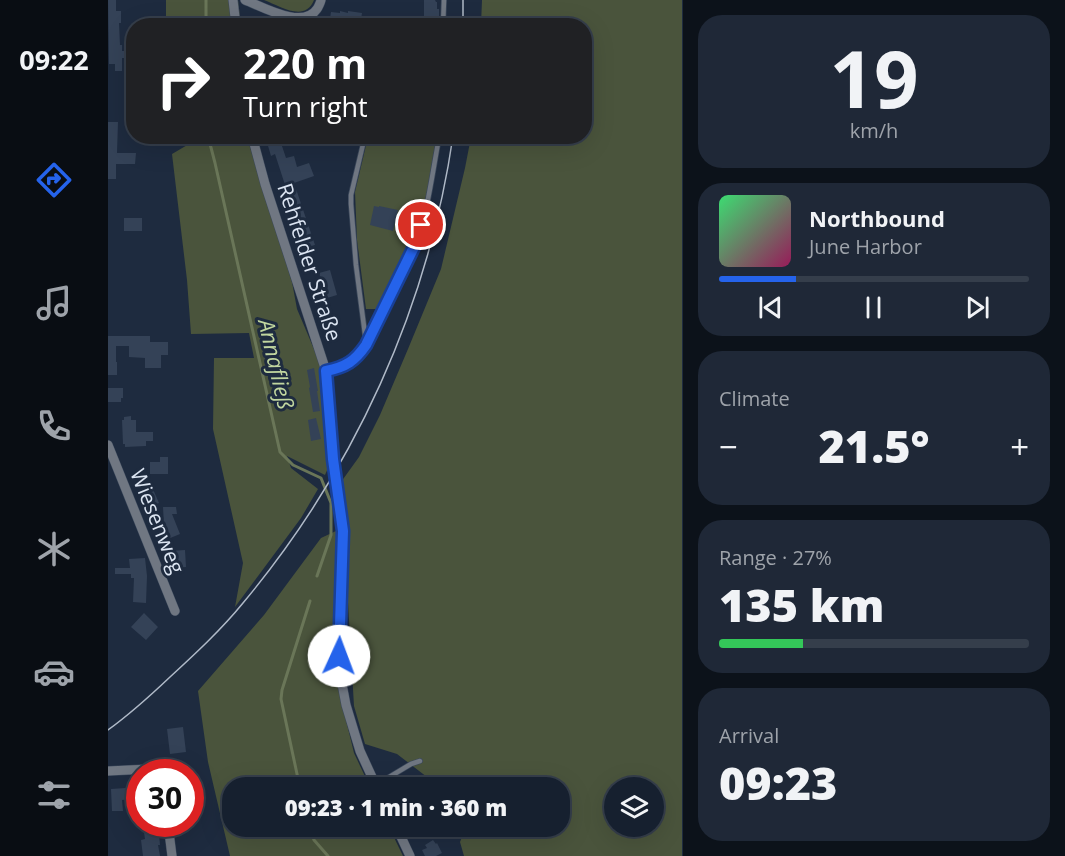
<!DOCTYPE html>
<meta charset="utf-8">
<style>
:root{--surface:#16202f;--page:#1f2837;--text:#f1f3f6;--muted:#9ea3aa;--line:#353e4b;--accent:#2563eb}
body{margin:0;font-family:"Open Sans",sans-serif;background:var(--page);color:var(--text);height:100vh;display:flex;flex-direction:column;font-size:22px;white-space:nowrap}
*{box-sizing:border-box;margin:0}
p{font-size:20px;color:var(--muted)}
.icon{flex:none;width:33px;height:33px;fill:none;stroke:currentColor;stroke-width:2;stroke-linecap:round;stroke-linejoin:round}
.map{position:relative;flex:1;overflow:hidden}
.details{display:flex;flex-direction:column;gap:15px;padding:15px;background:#0c121a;width:382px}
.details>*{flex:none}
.top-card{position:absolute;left:18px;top:18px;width:466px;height:126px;border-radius:24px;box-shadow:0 6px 24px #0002,0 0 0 2px var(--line);background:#202124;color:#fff;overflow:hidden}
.fabs{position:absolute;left:496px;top:777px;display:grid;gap:12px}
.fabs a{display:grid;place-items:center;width:60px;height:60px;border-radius:50%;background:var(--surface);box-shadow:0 6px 24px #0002,0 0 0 2px var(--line);font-size:30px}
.speed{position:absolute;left:18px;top:759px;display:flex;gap:12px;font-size:30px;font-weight:700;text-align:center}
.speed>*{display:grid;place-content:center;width:78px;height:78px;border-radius:50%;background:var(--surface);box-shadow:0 6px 24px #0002,0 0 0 2px var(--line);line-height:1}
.speed .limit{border:9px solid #d22;background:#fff;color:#111}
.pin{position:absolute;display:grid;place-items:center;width:51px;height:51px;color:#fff;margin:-26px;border:3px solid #fff;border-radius:50%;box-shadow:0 2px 6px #0007}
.me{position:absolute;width:66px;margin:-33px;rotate:2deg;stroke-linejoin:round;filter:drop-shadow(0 0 4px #0008)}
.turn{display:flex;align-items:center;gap:21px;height:126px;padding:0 18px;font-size:27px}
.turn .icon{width:78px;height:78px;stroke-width:2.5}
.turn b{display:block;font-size:42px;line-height:51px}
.big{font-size:45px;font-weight:800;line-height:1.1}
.details .tile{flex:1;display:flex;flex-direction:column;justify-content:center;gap:9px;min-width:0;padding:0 21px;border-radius:24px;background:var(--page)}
.details .dial{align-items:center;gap:0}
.dial b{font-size:78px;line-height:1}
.song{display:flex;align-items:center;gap:18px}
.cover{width:72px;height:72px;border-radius:9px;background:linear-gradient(135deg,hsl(140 70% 55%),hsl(330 70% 35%))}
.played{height:6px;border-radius:3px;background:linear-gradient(90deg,var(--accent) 25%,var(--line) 25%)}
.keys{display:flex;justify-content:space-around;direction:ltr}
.heat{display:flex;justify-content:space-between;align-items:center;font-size:33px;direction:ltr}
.charge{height:9px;border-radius:4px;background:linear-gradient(90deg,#34c759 27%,var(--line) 0)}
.trip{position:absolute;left:114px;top:777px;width:348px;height:60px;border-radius:24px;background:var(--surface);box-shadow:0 6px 24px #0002,0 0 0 2px var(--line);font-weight:800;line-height:60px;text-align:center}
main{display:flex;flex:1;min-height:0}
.tabs{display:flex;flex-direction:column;width:108px;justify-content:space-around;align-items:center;background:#090d13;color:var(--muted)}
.tabs .icon{width:42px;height:42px}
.tabs .active{color:var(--accent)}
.tabs b{font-size:27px;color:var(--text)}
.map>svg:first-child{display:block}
.green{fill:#4a543c;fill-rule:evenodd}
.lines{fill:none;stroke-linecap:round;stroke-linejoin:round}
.stream{stroke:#6a7658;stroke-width:3}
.building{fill:#344257}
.lane-casing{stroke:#3c495c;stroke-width:6}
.street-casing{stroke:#3c495c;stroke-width:10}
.lane{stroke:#707782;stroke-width:4.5}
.street{stroke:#707782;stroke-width:9}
.tram{stroke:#b0bac8;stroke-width:1.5}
.route-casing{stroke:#184099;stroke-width:15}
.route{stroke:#2563eb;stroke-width:10}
.labels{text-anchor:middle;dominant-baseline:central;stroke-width:6;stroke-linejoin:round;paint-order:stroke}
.street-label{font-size:21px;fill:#dce5f2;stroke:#1e2b3f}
.water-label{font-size:22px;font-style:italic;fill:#c0d59f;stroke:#1e2b3f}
</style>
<main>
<nav class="tabs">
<b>09:22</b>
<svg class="icon active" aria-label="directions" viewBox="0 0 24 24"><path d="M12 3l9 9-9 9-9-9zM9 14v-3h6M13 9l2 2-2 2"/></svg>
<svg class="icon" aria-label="music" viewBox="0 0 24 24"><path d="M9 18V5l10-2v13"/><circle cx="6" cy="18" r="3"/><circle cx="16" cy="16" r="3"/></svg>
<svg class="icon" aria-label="phone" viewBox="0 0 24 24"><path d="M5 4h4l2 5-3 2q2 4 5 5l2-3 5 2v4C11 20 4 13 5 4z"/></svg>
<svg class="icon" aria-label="climate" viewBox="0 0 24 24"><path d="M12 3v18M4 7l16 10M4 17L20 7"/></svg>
<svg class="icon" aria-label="car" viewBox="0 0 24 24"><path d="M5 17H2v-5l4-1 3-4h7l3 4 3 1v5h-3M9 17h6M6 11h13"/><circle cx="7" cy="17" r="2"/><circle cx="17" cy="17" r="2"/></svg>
<svg class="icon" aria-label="filters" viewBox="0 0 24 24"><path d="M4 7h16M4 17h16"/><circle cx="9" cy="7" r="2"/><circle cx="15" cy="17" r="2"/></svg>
</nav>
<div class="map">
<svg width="575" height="856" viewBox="0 0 575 856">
<rect width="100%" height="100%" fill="#1e2b3f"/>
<path class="green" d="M58,0H130L133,25H58Z
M156,0H206C197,23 172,6 156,0Z
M374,0H574V856H356L352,842L358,827L452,826V788L332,787L289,754L257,744L246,706L233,482L251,457L272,415L300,349L333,269L357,168L363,137L477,136V26L373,25ZM507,788H546V826H507Z
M319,136L331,138L323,180L307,245L276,309H258L249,240L247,192L260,137Z
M81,137H139L184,282L189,309L214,368L220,468L217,475L179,456L183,468L210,489L193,518L127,607L135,563L105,429L106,358H146L141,333L83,334L79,280L64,154L81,144Z
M228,531L230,570L227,632L226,670L246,753L262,787L124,788V826L281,827L295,856H122L100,762L90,691L156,615L213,538Z"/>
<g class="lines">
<path class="stream" d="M98,0V18L101,26
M100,136L107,163L172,452L185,465L213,478L223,503V535L209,576
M192,788L173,699L174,690L202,601
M201,826L206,840L220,856"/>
</g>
<path class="building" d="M0,0H8V11H13V23H11L12,45H14V51H24L25,58H14V71H7V64H1Z
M316,0H327L328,2H329V9H331V24H318V16H316Z
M232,11L240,13V11L254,13L252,26L221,25L223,12L232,13Z
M0,122H10L9,153H28L27,164H8V179H0Z
M166,137V139L171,137L178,158L186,156L189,167L201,163L206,176L186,183L207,245L196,248L193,239L195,238L185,203L183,204L180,196L177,197L175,189L178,188L167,154L163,156L158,139Z
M266,206L271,207V206L290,210L285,231L262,225Z
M16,218H34V231H16Z
M222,270L229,295L219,298L211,273Z
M0,336H42V342H60V355H53V368H37V358L21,357V346H8V362H9V375H0Z
M206,368L210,391H209L212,411L205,412L201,388L202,387L199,370Z
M0,388H15V398H13V402H0Z
M23,416V420H28V432H45V441H38V446L17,447V444H15L14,420H16V417Z
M208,418L213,439L203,441L200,420Z
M52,457H60V474H42V462H52Z
M44,487L51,503L37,509L30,493Z
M55,507H68L69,514H64L72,534L55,541L49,529L56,526Z
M77,550L78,567L64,568L62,551Z
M37,558L39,576L38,603L25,602L26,578H23V574H7V568H22L21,559Z
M36,613L50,627L38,640L23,627Z
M75,727L78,752L62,754L59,729Z
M32,787V798L14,800L15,811H4L3,789Z
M50,824L52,845H50L52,856H35L33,840L37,839L35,826Z
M325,840L328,844L329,843L334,853L328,856H317L314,850L319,848L317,845Z"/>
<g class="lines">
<g class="lane-casing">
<path id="lane" d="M335,26L336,0
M257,136L243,195V204L248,265L258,342
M218,371C238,367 247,362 258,345C274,313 293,280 307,246C320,212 324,174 331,138
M268,785L303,764L312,761"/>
</g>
<g class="street-casing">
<path id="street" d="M125,0L128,26
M137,0C155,7 195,30 209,9C210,8 213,1 213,0
M144,136L157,184L218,371L225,459L235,531L231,668L238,705L252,751L269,788
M0,445L67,611
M0,771L41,769L50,772
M60,824L64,856
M288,826L302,856"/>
</g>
<use href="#lane" class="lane"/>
<use href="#street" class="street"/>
<path class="tram" d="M355,0V26
M0,730C22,714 42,696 62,677C87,654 113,630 135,603C246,470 320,308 345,136"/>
</g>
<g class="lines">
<g class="route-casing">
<path id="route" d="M231,656L235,531L225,459L218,371C238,367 247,361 258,345L307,245L313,225"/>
</g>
<use href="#route" class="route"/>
</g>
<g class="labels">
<g class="street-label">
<text transform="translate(202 262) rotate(72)">Rehfelder Straße</text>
<text transform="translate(50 521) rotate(68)">Wiesenweg</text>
</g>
<g class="water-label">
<text transform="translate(169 364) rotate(77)">Annafließ</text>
</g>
</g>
</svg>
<div class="fabs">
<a><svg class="icon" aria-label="layers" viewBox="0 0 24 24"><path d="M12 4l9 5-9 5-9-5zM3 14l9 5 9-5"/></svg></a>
</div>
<div class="speed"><div class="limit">30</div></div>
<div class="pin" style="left:313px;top:225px;background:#d93025"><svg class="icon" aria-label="arrive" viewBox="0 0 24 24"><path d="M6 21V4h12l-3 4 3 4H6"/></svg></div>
<svg class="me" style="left:231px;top:656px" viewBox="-20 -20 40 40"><circle r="19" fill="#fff"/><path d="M0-13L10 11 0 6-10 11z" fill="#2563eb"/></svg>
<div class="trip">09:23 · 1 min · 360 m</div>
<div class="top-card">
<div class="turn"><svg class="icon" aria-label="right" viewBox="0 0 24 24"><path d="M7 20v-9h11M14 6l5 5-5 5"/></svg><div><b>220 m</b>Turn right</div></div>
</div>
</div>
<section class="details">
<div class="tile dial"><b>19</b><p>km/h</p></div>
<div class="tile">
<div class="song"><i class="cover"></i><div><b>Northbound</b><p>June Harbor</p></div></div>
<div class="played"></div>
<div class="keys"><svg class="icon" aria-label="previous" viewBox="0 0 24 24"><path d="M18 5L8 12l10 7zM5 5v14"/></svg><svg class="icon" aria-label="pause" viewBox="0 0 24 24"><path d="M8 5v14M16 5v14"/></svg><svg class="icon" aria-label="next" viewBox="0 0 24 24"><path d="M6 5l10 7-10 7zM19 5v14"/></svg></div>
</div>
<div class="tile"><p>Climate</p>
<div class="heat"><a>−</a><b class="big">21.5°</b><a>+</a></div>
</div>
<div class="tile"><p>Range · 27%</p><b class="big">135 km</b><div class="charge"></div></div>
<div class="tile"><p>Arrival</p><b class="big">09:23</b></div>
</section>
</main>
